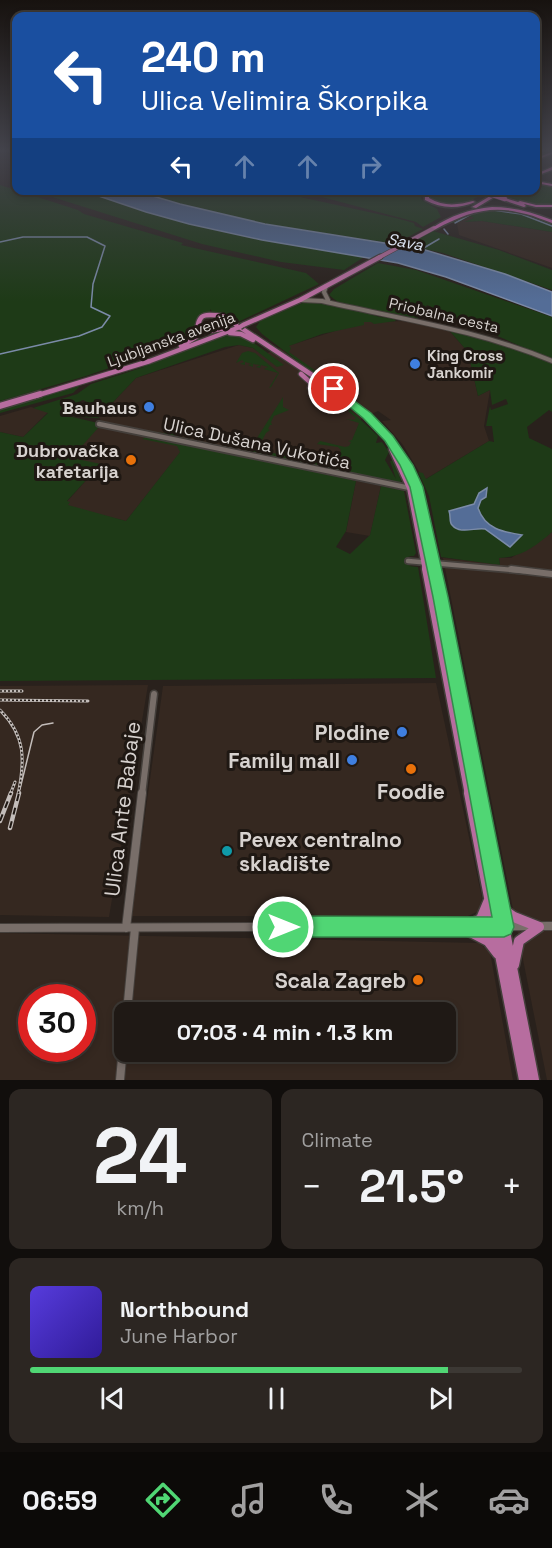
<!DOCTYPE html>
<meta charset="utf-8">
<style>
:root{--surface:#1f1915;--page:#2c2622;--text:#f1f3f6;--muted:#a1a0a0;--line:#3c3834;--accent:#50d674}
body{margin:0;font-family:"Space Grotesk",sans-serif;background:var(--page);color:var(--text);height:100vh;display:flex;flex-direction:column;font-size:22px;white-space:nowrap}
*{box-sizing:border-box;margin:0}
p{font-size:20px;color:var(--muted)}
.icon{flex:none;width:33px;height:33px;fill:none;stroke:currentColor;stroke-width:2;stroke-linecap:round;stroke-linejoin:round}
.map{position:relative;height:1080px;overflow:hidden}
.drawer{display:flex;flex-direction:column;gap:9px;padding:9px;background:#110e0c;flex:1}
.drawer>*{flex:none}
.hud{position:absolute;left:12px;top:12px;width:528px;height:183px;border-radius:12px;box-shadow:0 3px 9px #0003,0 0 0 2px var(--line);background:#1a4fa0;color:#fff;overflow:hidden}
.speed{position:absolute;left:18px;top:984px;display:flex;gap:12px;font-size:30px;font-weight:700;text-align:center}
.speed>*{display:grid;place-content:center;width:78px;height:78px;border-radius:50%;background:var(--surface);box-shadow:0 3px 9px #0003,0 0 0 2px var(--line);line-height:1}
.speed .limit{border:9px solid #d22;background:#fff;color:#111}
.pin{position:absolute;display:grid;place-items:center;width:51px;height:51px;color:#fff;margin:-26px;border:3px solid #fff;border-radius:50%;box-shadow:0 2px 6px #0007}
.me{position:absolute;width:66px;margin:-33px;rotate:90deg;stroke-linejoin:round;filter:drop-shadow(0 0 4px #0008)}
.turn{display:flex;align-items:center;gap:21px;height:126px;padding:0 30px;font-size:27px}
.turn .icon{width:78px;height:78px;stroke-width:2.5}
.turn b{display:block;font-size:42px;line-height:51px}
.lanes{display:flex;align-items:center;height:57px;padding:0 30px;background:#0003;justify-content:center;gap:30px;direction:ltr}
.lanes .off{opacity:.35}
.big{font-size:45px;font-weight:800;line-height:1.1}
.drawer .widget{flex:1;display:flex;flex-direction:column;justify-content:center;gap:9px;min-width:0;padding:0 21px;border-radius:12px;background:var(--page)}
.drawer .dial{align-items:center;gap:0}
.dial b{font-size:78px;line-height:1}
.song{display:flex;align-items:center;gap:18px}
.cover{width:72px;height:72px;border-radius:9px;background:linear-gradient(135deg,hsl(250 70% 55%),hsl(250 70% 35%))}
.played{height:6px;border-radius:3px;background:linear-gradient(90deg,var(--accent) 85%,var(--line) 85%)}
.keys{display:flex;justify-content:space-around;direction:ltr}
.heat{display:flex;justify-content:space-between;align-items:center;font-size:33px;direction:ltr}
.drawer .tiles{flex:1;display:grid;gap:9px;grid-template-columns:1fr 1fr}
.widget:last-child{grid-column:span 2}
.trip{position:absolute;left:114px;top:1002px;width:342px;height:60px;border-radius:12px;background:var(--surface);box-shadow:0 3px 9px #0003,0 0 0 2px var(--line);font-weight:800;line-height:60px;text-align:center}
.menu{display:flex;height:96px;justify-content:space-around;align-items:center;background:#0c0a08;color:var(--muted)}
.menu .icon{width:42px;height:42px}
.menu .current{color:var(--accent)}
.menu b{font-size:27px;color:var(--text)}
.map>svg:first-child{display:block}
.built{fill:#352820;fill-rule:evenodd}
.green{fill:#1e3a17}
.water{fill:#546d97;stroke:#7b8ba8;stroke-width:1.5}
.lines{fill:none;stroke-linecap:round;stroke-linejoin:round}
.stream{stroke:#7b8ba8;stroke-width:1.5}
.minor-far3-casing{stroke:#443f3b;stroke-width:6}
.minor-far2-casing{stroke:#443f3b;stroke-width:8}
.minor-far1-casing{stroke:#443f3b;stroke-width:9}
.minor-casing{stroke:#443f3b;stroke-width:10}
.major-far4-casing{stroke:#443f3b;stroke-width:5}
.major-far3-casing{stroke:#443f3b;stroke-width:7}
.major-far2-casing{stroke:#443f3b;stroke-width:9}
.major-far1-casing{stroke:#443f3b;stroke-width:11}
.major-casing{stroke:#443f3b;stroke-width:13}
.highway-casing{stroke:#443f3b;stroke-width:3}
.minor-far3{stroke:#786e69;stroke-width:4}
.minor-far2{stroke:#786e69;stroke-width:4.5}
.minor-far1{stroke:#786e69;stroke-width:6}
.minor{stroke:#786e69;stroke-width:8}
.major-far4{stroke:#b76d9f;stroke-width:4}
.major-far3{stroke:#b76d9f;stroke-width:4.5}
.major-far2{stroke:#b76d9f;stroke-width:6}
.major-far1{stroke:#b76d9f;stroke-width:8}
.major{stroke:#b76d9f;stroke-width:10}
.highway{fill:#e16dc3;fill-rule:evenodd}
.tram{stroke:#c3bdba;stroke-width:1.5}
.rail-far1-casing{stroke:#c3bdba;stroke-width:3}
.rail-casing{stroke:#c3bdba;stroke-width:4.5}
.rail-far1{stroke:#1f1813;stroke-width:1.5;stroke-dasharray:2;stroke-linecap:butt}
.rail{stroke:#1f1813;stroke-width:2;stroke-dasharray:7;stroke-linecap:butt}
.major-bridge-casing{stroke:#443f3b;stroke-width:7;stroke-linecap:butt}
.highway-bridge-casing{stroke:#443f3b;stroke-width:6;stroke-linecap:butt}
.major-bridge{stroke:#b76d9f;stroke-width:4.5}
.highway-bridge{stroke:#e16dc3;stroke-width:4.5}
.route{fill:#50d674;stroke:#348b4b;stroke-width:1.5}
.shop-dot{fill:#3f7fe0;stroke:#1f1813;stroke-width:2}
.food-dot{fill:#e8710a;stroke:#1f1813;stroke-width:2}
.culture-dot{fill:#0f9aa8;stroke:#1f1813;stroke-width:2}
.labels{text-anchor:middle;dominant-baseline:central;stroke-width:6;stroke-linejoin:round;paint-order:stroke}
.far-street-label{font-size:15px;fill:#d7d2cf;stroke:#1f1813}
.far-poi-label{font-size:15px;font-weight:bold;fill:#d7d2cf;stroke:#1f1813;text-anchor:start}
.far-water-label{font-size:16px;font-style:italic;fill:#dde5f3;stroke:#1f1813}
.poi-label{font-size:18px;font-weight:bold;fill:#d7d2cf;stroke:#1f1813;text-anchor:end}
.street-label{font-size:18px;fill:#d7d2cf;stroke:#1f1813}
.near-poi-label{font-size:21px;font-weight:bold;fill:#d7d2cf;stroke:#1f1813;text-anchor:end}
.near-street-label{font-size:21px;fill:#d7d2cf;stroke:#1f1813}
</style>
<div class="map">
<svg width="552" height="1080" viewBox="0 0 552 1080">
<rect width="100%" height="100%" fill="#29211c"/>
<path class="built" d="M470,216L475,218L465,222L482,221L552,232V268L459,235L457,223Z
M403,321L447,328L468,352L478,396L490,390L484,426L489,441L424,480L403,445L382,421L391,420L378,411L361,419L340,471L190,440L126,521L63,506L99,466L64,458L101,421L99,417L136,378L239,345L253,348L263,355L280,348L316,375H320L288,352V346L363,322Z
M31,407L48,412L23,437L0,432V416Z
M356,481L381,486L370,536L346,532Z
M552,532V1080H547L443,558L500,564L499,558H511Z
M436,683L482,898L479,911L468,916H131L163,686Z
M148,685L109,917L0,915V686Z
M0,933L479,943L490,952L513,1080H0ZM32,998H82V1048H32ZM124,1012H446V1052H124Z"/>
<path class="green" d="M536,183L552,186V205H534L500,195L508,191L536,190Z
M0,185L78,210L84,214L183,243L181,245L306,273L319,284L238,322L228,316L213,313L210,309V314L195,321V336L185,342L86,376L0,401Z
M464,190L482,195C462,205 448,209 428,198L429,192L432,191Z
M33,191H84L146,212L189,224L262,240L364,257L344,270L281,262L202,244Z
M136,191H273L396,218L414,223L415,226L423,229L395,244L265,224L180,204Z
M299,191H419L422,200L437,209L441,217L423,227L416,222Z
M481,209L518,210L552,222V232L482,221L464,222L474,218L470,216L457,223H452L462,215Z
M433,231L499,250L552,270V290L443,253L406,245Z
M378,263L416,270L552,317V360L427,305L417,319L339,303L329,295L334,289Z
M312,299L380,317L393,318L396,321L374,324L371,322H364V325L322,334L289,346L291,348L289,352L323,376L316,375L262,334L256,327L260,321Z
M447,328L512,346L552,364V412L549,410L527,427L529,438L552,449V532C536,546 520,558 499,558L500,565L441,557L429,496L418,472L423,473L426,479L489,441L494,442L492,426H486L490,406L491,410L508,404L506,399L492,405L490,390L478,396L468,352Z
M232,334L246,337L284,365L277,367L253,348L239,345L225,347L136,378L98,418L79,417L91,404L83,400L76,403L64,415L98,423V428L74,455L77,459L101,464L67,501L70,502L68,505L126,521L180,452L177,446L142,439L148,436L356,481L346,531L336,547L350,554L370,535L381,486L404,491L416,553L414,556H408L414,558L408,559V563L415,564L409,566L418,567L436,678L0,681V432L23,437L48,413L33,408L77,394L91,384L144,367L142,365Z
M248,351L255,353L279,373L271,387L269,388L278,373L264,369L268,367L261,365L260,368L256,367L260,365L253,364V367L248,365L252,364L245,362V365L240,364L244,362L242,360L236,363L242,353Z
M82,384L62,391L80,386L73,393L0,413V407Z
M283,397V407L289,410L274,416L271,422L272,425H270L268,429L270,430L266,433L257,450L332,464L336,463L341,450L338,447L317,444L320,441L345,447L349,446L351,442L348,441L352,440L359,423L346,419L354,420L356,418L348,411L350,410L378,436L376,443L382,442L389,452L385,460L396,479L390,461L394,460L402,484L103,423L163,433L174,430L176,436L245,451L250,449Z"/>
<path class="water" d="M84,191H136L180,204L265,224L422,249L505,274L552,292V316L446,277L398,263L262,240L189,224L146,212Z
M487,488L486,497L481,500L478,508C485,529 503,532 522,535L510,547L485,529C476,527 460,535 452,525C449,522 451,516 449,511L474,504L479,493Z"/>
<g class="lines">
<path class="stream" d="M493,210L521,214L552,226
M455,223L473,213
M444,229L448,234
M0,242L23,237H87L105,246L93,284L91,307L110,316L102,327L79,336L0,354
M422,249L439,239"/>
<g class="minor-far3-casing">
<path id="minor-far3" d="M326,286L324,292L328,300
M301,300L322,301C400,319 478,330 552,361"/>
</g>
<g class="minor-far2-casing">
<path id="minor-far2" d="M99,424L410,488
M408,561L524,571"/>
</g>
<g class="minor-far1-casing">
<path id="minor-far1" d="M511,569L552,574
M142,795L154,694"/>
</g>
<g class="minor-casing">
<path id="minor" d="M0,928L552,926
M126,928L142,793
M127,1012L135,928
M120,1080L124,1036"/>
</g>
<g class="major-far4-casing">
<path id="major-far4" d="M378,258L434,228"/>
</g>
<g class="major-far3-casing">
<path id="major-far3" d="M243,325L300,300L380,257
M197,327L209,331L226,328
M230,333L241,334L253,340
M181,346L196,337C199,315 199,313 223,316L318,379
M301,374L311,383
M314,380L325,379L334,383V389
M311,383L310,388L318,393L329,392
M334,389L342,396
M327,393L332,396
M35,396L150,361L240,327"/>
</g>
<g class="major-far2-casing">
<path id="major-far2" d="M329,394L341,400
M340,394C363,412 386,431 401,456C422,490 426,533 434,571
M0,406L40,394
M392,449L410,488L426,571"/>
</g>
<g class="major-far1-casing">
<path id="major-far1" d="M426,569L469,795
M434,569L478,795"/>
</g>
<g class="major-casing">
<path id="major" d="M469,793L524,1080
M478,793L534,1080
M501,908L514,917L539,927
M463,928L488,941L498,954
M463,928L481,919L489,900
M514,965L519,941L539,927"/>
</g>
<g class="highway-casing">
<path id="highway" d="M552,152V154L536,160V158Z
M552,167V170L536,176V174Z
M536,181L552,184V186L536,183Z
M427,190H432L429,193V198C444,207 458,205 473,201L475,202C459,209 441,209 425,200V193Z
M463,190H472L479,193L477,194Z
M500,190H506L476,208L472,207Z
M505,198L518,202L520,201L536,205H552V207H536L524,204L526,206L524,207L503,200V198Z
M492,207C513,207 532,212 552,220V223C543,220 535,216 526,214C491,204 466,213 436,229L432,228C450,216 470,209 492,207Z"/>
</g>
<use href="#minor-far3" class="minor-far3"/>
<use href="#minor-far2" class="minor-far2"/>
<use href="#minor-far1" class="minor-far1"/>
<use href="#minor" class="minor"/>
<use href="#major-far4" class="major-far4"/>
<use href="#major-far3" class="major-far3"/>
<use href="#major-far2" class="major-far2"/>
<use href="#major-far1" class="major-far1"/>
<use href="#major" class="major"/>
<use href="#highway" class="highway"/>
<path class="tram" d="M20,789L34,732L42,725L53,723"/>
<g class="rail-far1-casing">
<path id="rail-far1" d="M0,691H22
M0,700L88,701
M0,710C26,736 25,760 18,795
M10,795L15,782"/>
</g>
<g class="rail-casing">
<path id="rail" d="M0,821L11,793
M10,828L19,793"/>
</g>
<use href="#rail-far1" class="rail-far1"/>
<use href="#rail" class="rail"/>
<g class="major-bridge-casing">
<path id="major-bridge" d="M240,327L243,325"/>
</g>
<g class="highway-bridge-casing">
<path id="highway-bridge" d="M480,191L505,199"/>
</g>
<use href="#major-bridge" class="major-bridge"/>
<use href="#highway-bridge" class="highway-bridge"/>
</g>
<linearGradient id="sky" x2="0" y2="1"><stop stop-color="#17120f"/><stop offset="0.5" stop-color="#43434b"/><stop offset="1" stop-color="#43434b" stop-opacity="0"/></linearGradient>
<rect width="552" height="301" fill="url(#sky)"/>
<path class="route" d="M334,386L371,413L393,436L413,465L423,487L448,597L514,927L511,934L504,937H283L276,934L273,927L276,919L283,916L492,917L433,597L410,487L400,465L385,441L363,418L330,391L329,389Z"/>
<g class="shop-dot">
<circle cx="415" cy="364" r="6"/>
<circle cx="149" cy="407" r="6"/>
<circle cx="402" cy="732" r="6"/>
<circle cx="352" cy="760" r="6"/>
</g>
<g class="food-dot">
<circle cx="131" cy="460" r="6"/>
<circle cx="411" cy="769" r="6"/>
<circle cx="418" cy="980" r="6"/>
</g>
<circle class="culture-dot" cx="227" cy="851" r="6"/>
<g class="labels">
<g class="far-street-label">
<text transform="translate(444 315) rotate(13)">Priobalna cesta</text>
<text transform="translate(171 339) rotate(-20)">Ljubljanska avenija</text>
</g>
<g class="far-poi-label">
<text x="427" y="355">King Cross<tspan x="427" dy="17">Jankomir</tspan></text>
</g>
<g class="far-water-label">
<text transform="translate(405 242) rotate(11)">Sava</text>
</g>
<g class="poi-label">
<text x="137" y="407">Bauhaus</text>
<text x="119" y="450">Dubrovačka<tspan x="119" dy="21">kafetarija</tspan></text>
</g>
<g class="street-label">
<text transform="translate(257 443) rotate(12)">Ulica Dušana Vukotića</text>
</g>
<g class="near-poi-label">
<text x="390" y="732">Plodine</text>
<text x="340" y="760">Family mall</text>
<text x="411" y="791" text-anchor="middle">Foodie</text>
<text x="239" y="839" text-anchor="start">Pevex centralno<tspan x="239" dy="24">skladište</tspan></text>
<text x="406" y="980">Scala Zagreb</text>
</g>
<g class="near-street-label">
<text transform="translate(122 809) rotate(-83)">Ulica Ante Babaje</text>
</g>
</g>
</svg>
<div class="speed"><div class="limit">30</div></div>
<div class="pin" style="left:334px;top:389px;background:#d93025"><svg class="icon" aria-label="arrive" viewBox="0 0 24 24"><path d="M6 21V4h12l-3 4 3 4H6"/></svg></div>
<svg class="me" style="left:283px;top:927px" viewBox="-20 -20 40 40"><circle r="17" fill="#50d674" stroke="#fff" stroke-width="3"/><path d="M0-11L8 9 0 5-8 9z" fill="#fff"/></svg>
<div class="trip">07:03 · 4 min · 1.3 km</div>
<div class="hud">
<div class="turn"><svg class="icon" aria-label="left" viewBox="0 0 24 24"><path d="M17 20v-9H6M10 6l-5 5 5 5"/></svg><div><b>240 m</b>Ulica Velimira Škorpika</div></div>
<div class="lanes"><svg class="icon" aria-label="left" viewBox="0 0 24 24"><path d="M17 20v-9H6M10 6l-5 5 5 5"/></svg><svg class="icon off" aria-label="ahead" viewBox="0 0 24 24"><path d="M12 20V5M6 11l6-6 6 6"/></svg><svg class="icon off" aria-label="ahead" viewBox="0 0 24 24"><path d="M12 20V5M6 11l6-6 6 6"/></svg><svg class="icon off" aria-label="right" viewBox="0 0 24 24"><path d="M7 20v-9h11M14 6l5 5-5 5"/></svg></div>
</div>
</div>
<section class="drawer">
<div class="tiles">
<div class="widget dial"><b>24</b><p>km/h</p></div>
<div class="widget"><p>Climate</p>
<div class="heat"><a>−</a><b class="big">21.5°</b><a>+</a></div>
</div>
<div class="widget">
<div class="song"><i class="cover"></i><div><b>Northbound</b><p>June Harbor</p></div></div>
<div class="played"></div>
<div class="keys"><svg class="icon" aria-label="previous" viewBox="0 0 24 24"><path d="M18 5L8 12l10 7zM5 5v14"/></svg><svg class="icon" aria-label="pause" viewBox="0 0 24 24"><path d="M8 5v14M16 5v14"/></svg><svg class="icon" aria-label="next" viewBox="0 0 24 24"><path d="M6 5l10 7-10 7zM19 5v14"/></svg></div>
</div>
</div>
</section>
<nav class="menu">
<b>06:59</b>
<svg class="icon current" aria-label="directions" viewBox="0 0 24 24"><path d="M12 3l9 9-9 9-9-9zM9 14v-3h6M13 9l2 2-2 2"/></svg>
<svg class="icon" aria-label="music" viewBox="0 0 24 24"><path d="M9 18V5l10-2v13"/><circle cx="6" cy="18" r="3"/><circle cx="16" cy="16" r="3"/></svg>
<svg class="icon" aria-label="phone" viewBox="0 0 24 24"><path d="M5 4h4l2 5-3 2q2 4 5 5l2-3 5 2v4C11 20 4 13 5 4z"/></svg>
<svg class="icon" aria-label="climate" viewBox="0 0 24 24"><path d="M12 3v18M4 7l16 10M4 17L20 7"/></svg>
<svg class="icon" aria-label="car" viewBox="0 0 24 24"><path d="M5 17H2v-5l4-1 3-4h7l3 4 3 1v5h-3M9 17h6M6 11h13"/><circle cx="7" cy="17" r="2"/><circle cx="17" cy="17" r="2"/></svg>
</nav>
